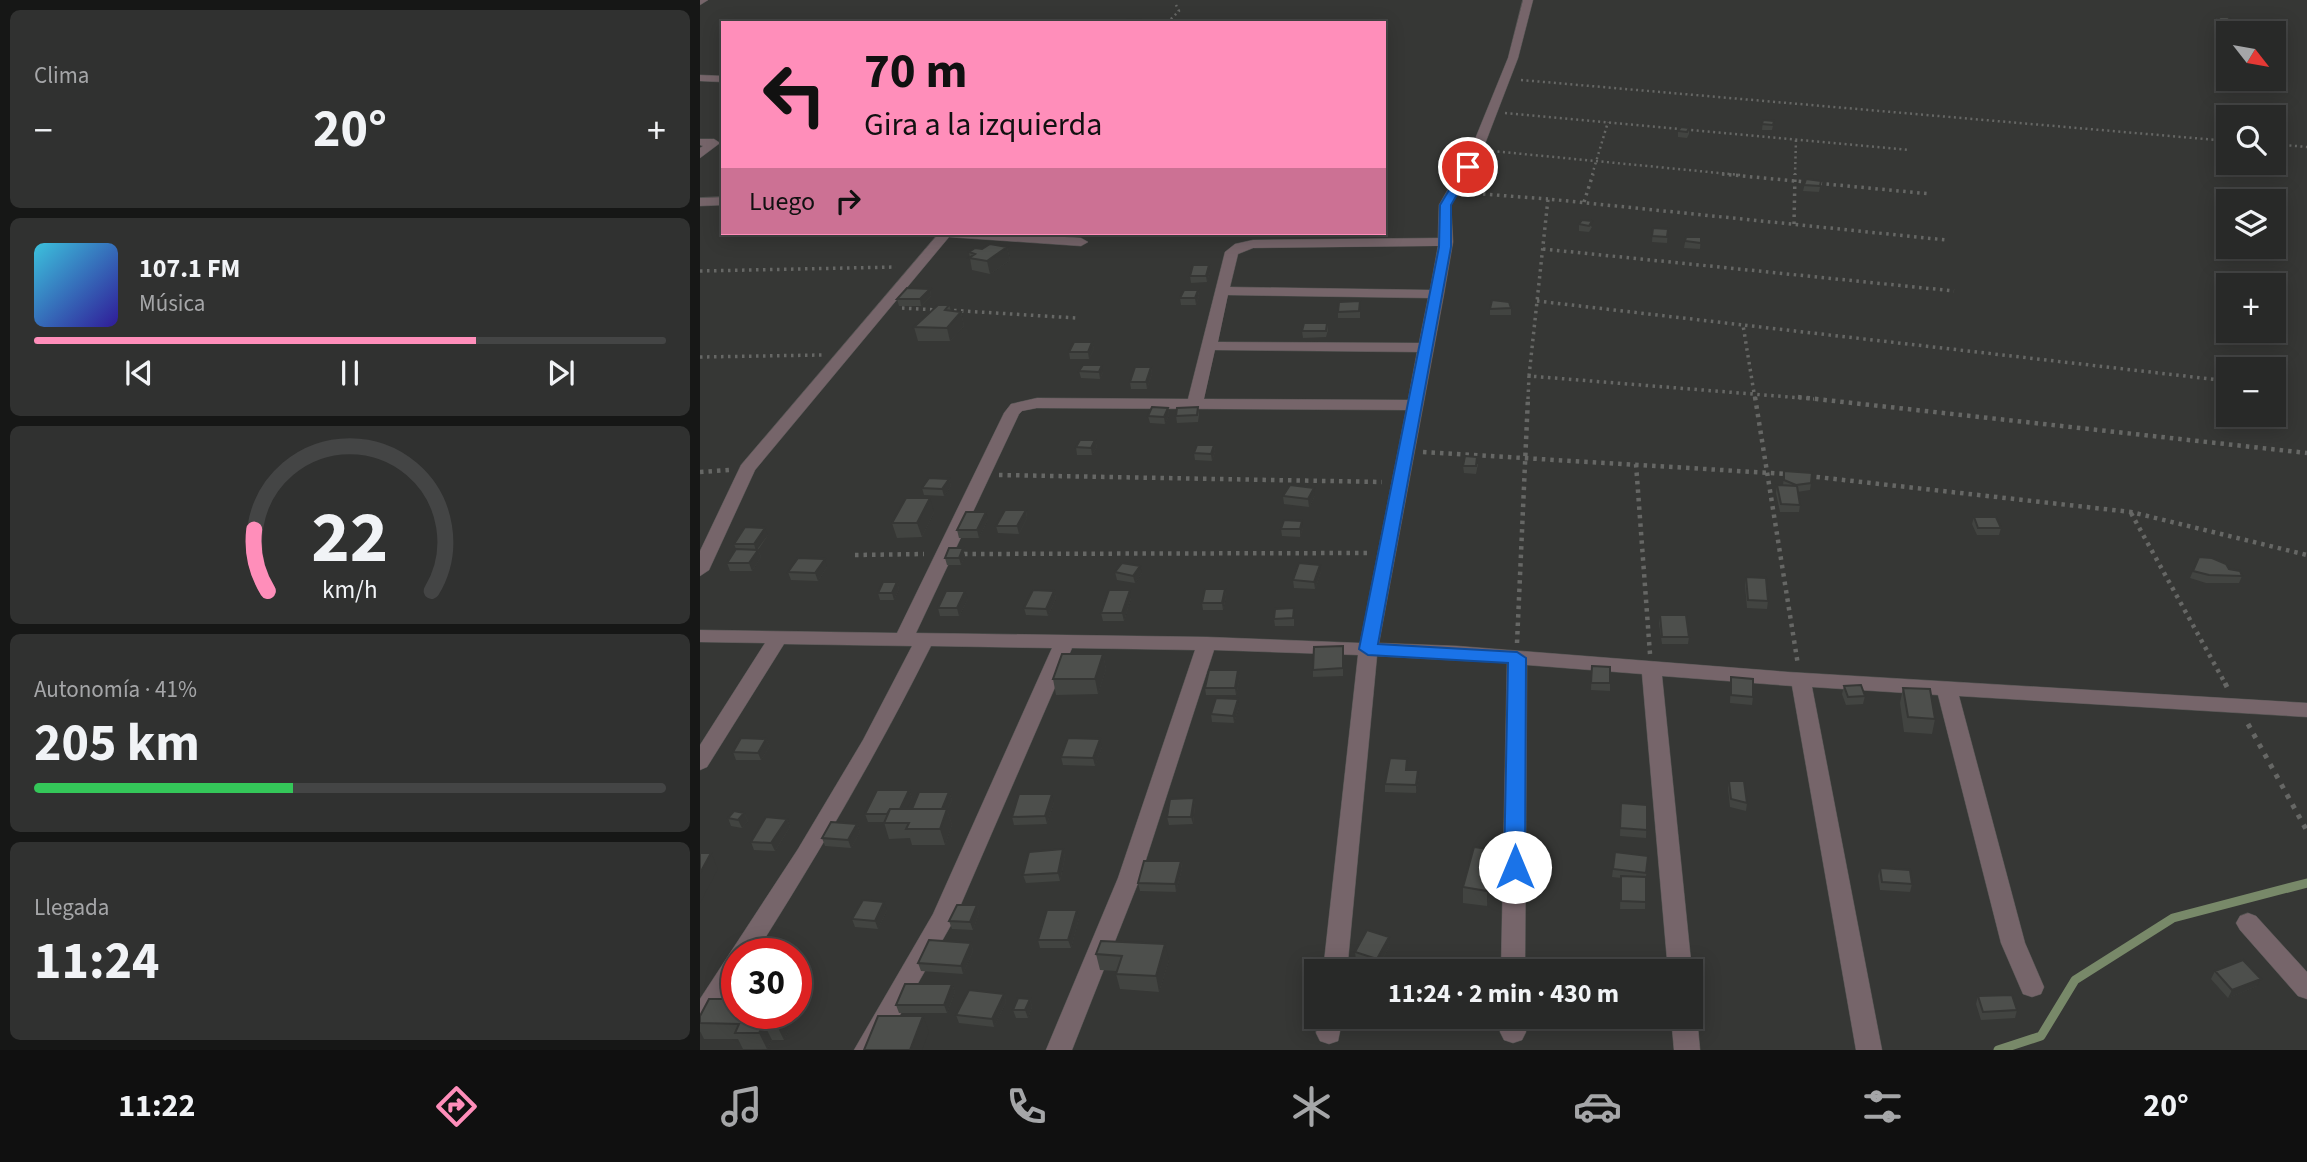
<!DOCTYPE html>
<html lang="es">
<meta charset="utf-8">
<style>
:root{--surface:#282928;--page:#303130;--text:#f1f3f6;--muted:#a5a6a8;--line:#444545;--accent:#ff8eba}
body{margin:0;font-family:"Source Sans 3",sans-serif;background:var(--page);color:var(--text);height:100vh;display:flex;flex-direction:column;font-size:26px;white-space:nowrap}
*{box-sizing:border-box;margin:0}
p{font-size:23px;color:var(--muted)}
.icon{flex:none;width:38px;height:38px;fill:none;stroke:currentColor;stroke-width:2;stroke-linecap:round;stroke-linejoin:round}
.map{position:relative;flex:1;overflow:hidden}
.side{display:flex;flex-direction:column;gap:10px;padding:10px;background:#161716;width:700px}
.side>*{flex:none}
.banner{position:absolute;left:21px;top:21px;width:665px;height:214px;border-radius:0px;box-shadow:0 4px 18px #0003,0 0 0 2px var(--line);background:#ff8eba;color:#111;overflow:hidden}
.needle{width:46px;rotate:121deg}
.tools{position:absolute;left:1516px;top:21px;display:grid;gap:14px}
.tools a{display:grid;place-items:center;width:70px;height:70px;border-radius:0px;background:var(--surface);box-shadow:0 4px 18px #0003,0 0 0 2px var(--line);font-size:35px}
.speed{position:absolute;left:21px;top:938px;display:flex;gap:14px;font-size:35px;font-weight:700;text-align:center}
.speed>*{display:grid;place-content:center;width:91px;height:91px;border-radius:50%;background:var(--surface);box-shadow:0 4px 18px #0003,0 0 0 2px var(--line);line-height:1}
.speed .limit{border:10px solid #d22;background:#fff;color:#111}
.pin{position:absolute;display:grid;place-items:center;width:60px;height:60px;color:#fff;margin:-30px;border:4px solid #fff;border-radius:50%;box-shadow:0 2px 7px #0007}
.me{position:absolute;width:77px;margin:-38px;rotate:0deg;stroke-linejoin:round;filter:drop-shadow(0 0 5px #0008)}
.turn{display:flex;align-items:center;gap:24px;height:147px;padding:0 28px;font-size:32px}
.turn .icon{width:91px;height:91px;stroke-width:2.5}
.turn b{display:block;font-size:49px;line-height:60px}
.then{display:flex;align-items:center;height:66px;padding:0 28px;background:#0003;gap:14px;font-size:26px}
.big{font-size:52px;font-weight:700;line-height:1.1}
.side .card{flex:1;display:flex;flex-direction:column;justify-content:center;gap:10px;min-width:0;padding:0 24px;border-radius:10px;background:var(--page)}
.side .dial{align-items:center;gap:0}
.dial svg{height:182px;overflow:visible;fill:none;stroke:var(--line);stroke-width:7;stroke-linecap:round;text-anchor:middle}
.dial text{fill:var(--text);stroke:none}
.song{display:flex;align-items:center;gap:21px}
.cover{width:84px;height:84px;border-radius:10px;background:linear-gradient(135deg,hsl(190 70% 55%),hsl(250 70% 35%))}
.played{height:7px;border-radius:4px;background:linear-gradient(90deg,var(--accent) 70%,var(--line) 70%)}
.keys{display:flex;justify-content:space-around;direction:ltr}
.heat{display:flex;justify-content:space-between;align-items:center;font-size:38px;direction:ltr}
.charge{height:10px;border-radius:5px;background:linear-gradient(90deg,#34c759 41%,var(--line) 0)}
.trip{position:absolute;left:604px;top:959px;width:399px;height:70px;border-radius:0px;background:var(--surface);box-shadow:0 4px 18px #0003,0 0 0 2px var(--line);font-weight:700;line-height:70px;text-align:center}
.menu{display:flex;height:112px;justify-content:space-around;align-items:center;background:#101010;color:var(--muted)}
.menu .icon{width:49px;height:49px}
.menu .on{color:var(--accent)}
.menu b{font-size:32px;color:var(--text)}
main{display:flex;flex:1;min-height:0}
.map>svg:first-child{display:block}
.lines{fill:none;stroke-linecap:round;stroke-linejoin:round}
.stream{stroke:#788969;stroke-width:9}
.street-casing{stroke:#535452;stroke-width:1}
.path-far3{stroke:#666765;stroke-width:2.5;stroke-dasharray:2 3.5;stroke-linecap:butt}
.path-far2{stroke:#666765;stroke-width:3.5;stroke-dasharray:2.5 4.5;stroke-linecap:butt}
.path-far1{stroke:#666765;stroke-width:4.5;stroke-dasharray:3.5 5;stroke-linecap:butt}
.path{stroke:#666765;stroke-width:5;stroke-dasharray:4.5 7;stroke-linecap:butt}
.street{fill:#76656a;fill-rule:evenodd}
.wall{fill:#424441}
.shaded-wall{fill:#363735}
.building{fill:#4d4f4c;stroke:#363735;stroke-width:2}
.route{fill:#1a73e8;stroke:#114b97;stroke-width:2}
</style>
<main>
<section class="side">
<div class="card"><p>Clima</p>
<div class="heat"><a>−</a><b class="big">20°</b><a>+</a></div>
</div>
<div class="card">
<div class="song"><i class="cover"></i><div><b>107.1 FM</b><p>Música</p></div></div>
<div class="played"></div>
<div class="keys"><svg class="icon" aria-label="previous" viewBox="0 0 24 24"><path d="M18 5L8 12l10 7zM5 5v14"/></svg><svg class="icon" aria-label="pause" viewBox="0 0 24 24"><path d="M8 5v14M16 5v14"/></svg><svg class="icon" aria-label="next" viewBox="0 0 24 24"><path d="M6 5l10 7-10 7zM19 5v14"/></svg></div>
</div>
<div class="card dial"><svg viewBox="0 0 100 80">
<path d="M14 69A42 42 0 1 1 86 69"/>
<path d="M14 69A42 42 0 0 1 8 42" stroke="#ff8eba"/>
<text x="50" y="56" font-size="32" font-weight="700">22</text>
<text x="50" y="72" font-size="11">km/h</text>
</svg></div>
<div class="card"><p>Autonomía · 41%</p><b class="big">205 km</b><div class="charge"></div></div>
<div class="card"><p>Llegada</p><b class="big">11:24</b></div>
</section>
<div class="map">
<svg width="1607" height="1050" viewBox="0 0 1607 1050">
<rect width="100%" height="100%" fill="#363735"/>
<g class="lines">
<path class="stream" d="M1298,1050L1341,1036L1375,980L1473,918L1607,883"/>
<g class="street-casing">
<path id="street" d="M0,0H8L0,5Z
M823,0H833L818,58L783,149L751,205L753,242L744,294L679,643L757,646L1088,672L1607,703V717L1259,696L1325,943L1344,987L1341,994L1332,997L1323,994L1301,943L1238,695L1112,687L1182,1050H1156L1092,686L962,676L992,971L990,974V971H968L942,674L827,665L825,971H801L807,663L677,656L647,971H623L658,655L514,650L440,878L372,1050H346L418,878L495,650L372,648L255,918L180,1050H154L233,914L352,648L231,646C178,752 119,853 55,954H37V983L9,1028L0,1031V999L98,849L163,740L212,646L84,644L7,767L0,770V745L65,643L0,642V630L197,633L304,413L311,404L337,398L488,399L525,252L535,244L553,240L738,238L739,205L771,149L808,58ZM738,246L730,290L530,287L538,254L553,248ZM528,295L728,298L719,343L518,342ZM515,350L717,352L708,400L504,399ZM337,408L706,410L660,643L507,637L216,633L319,414L322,411Z
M0,75L23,76V82L0,81Z
M0,139H14L20,143L0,158V148L3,146L0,145Z
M23,197V205L0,206V198Z
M239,233H301L381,238L388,242L381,246L249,237L55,470L9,570L0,576V551L41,465Z
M1548,913L1556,916L1607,972V999L1598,996L1540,930L1536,923L1540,916Z
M990,1009L997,1017L1000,1050H974L971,1017H990Z
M619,1017H643L638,1041L629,1044L620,1041L616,1033Z
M801,1017H825L826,1032L822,1040L813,1043L804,1040L800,1032Z"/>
</g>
<path class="path-far3" d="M467,23L479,11L476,5
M821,80L1528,141
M805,113L1209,150
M1573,144L1607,147
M792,151L1040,175
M892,175L908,122
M1095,175L1096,140"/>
<path class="path-far2" d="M1022,174L1231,194
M769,193L848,199
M884,202L893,174
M1094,224L1095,174
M843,249L1254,291
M0,271L196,267
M837,301L1043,325
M202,308L238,310
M247,310L376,318
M0,357L122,355
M829,376L848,199L1246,240
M1573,387L1586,388
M828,399L829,376L1114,399
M1055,399L1043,325L1528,381"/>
<path class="path-far1" d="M1055,397L1098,665
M1098,397L1607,453
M723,452L1088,474
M936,464L950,654
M0,472L29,470
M299,475L682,482
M1108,476L1431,512L1607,555
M1431,513L1526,685
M264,554L669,553
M155,555L224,554
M817,643L828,397"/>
<path class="path" d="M1525,683L1528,689
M1548,724L1607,831"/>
<use href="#street" class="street"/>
</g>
<path class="wall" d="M1517,17L1532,21L1529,32L1518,31L1514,27Z
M1063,120L1074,121L1072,130H1062Z
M989,128V134L987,138L978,137V131Z
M1106,179L1120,187L1119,192L1103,191Z
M882,220L892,227L889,232L879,231V224Z
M953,228L968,229L967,243L952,242Z
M986,237H1001L1000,249L984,248Z
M307,247L310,260L290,274L272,270L269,252L282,249Z
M510,272L507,282L491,283L490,276Z
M230,289L231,296L221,306H199L197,299Z
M498,290L499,296L496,305H481L480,298Z
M660,301V318H638V312Z
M249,305L251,311L261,312L264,326L250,341H218L214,327Z
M811,308V315H790V309Z
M627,323L628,330L626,337L603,338L602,331Z
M392,342L394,349L389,359H370L369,352Z
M451,367L452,374L447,389H431L430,382Z
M379,371L403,372L400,379L381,378Z
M498,407L499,414L498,422L477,423L476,416Z
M468,408L469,415L465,424L450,423L448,416Z
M395,440L397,447L392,455H377L376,447Z
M514,445L515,452L512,461L495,460L494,453Z
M778,464L776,474L764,473L763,466Z
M1084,471L1111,483L1110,490L1097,492L1100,505L1099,512H1080L1076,493L1077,485L1083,486Z
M249,479L251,486L244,496L224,495L222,488Z
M583,496H615L609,507L584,504Z
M326,510L327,518L319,534L298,533L296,526Z
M234,512L222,537L197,538L192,523Z
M1274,517L1301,528L1299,535H1277L1272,524Z
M288,519L279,538H259L257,530Z
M603,528L600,537L582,536L581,529Z
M68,535L58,550L61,557L52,571H30L27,563L36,549L34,544Z
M263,548L265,556L261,565H247L245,558Z
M127,567L118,581L91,580L88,572Z
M1493,571L1542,576L1539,583H1506L1490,578Z
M415,572L442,573L435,583L417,580Z
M621,572L615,589L594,588L593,580Z
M1046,577L1068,601L1067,609L1047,608L1045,585Z
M197,582L199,589L194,600H180L178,593Z
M525,589L526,597L523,610H503L502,603Z
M354,591L356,598L348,616L326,615L324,608Z
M431,598L424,621H403L401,613Z
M268,599L259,616H240L238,608Z
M594,608V626H575L574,619Z
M960,615L989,637L988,644H962L959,623Z
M643,653V676L613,677V670Z
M403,654L406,669L398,694L356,695L353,679Z
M892,666L910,667V691L891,690Z
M538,670L540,678L536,695H506L505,688Z
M1031,677L1053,697L1052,705L1030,703Z
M1144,686L1165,696L1163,704L1146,705L1142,694Z
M1203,688L1235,719L1232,734L1204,732L1200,703Z
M539,707L534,723L512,722L511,714Z
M66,739L70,746L61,760H36L33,752Z
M402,747L395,766L363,765L361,757Z
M707,759V770L719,778L716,793L685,792V784Z
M1029,781L1047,803L1046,811L1030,807L1028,788Z
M209,790L212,798L206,809H212L249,792L252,800L247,810L252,825L245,845H212L210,838L189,839L184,822H168L165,814Z
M494,798L495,806L493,824L469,825L467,817Z
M354,802L347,824L314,825L312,817Z
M921,803L947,805L946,838L920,836Z
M44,813L48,821L42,828L31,826L28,818Z
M87,819L90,827L75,851L54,850L51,842Z
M157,824L160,832L151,848L125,846L122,838Z
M363,849L365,857L360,881L326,883L323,875Z
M796,850L797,866L787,906L763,903V887Z
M948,856L946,877L945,909H920L921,878L912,877L913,869Z
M481,861L482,869L476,892L440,891L438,883Z
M1180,868L1212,884L1210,892L1180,890L1178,876Z
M277,905L279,913L273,930L252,929L249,921Z
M187,910L178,929L155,927L152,919Z
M379,918L371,948H340L338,940Z
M271,943L273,951L263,974L221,971L218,963Z
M690,945L678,967L656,960L655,952Z
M396,954L469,960L459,992L420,989L416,974L417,971L400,970Z
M1515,971L1557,986L1528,998L1511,979Z
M252,984L255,992L247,1013H199L196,1005Z
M304,994L306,1002L294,1027L259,1023L256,1015Z
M1278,996L1317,1010L1315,1018L1281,1020L1276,1004Z
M330,999L332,1007L328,1018H316L313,1010Z
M95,1015L84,1040H72L67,1049H43L38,1039H4L0,1031V1016Z"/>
<path class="shaded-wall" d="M307,247L310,260L290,274L287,261Z
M509,265L510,272L507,282L506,276Z
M230,289L231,296L221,306L220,299Z
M498,290L499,296L496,305L495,298Z
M261,312L264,326L250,341L247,328Z
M392,342L394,349L389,359L388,352Z
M402,365L403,372L400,379L399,372Z
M451,367L452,374L447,389L446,382Z
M468,408L469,415L465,424L464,417Z
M395,440L397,447L392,455L391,448Z
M514,445L515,452L512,461L511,454Z
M249,479L251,486L244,496L242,489Z
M614,488L615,496L609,507L608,499Z
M230,498L234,512L222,537L217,523Z
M326,510L327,518L319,534L317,526Z
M286,512L288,519L279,538L277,530Z
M602,521L603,528L600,537V529Z
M65,528L68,535L56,551L54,544Z
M263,548L265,556L261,565L259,558Z
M58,550L61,557L52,571L49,563Z
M125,559L127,567L118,581L115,573Z
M620,565L621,572L615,589L614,582Z
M440,566L442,573L435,583L433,576Z
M197,582L199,589L194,600L192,593Z
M525,589L526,597L523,610L522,603Z
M430,590L431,598L424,621L422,613Z
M265,591L268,599L259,616L257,608Z
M354,591L356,598L348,616L346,609Z
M403,654L406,669L398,694L395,679Z
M538,670L540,678L536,695L535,688Z
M538,699L539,707L534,723L533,716Z
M66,739L70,746L61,760L58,753Z
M400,739L402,747L395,766L393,758Z
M718,770L719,778L716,793V785Z
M209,790L212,798L201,822L198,815Z
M249,792L252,800L247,810L252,825L245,845L240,829L241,812Z
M352,794L354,802L347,824L345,816Z
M494,798L495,806L493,824L491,817Z
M44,813L48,821L42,828L38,820Z
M87,819L90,827L75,851L71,843Z
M157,824L160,832L151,848L148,840Z
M363,849L365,857L360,881L358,873Z
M796,850L797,866L787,906V891Z
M11,853L18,869L0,903V873Z
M481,861L482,869L476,892L475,884Z
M184,902L187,910L178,929L175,921Z
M277,905L279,913L273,930L270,922Z
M377,910L379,918L371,948L368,940Z
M689,937L690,945L678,967L677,959Z
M271,943L273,951L263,974L261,966Z
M465,944L469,960L459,992L456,976Z
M1561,979L1557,986L1528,998L1532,990Z
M252,984L255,992L247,1013L244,1005Z
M304,994L306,1002L294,1027L292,1019Z
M330,999L332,1007L328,1018L325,1010Z
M81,1013H94L95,1015L84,1040L76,1024Z
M223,1016L229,1032L222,1050H210Z
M64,1024L72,1040L67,1049L59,1033Z"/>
<path class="building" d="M1517,17H1528L1532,21H1521Z
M428,19L443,20L439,23H421Z
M1063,120L1074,121L1073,125L1062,124Z
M981,127L989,128L987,132L978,131Z
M1106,179L1121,181L1120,186L1104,185Z
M882,220L892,221L889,226L879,224Z
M953,228L968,229L967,237L952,236Z
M986,237H1001V243L985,241Z
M290,244L307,247L287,261L269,258L275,254L269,252L275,248L282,249Z
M493,265H509L506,276H490Z
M207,288L230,289L220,299H197Z
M484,290H498L495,298H480Z
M792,300L809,302L811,308L790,309Z
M660,301L659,311L638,312L639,302Z
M238,305H249L245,310L261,312L247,328L214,327Z
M604,323H627L626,331H602Z
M374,342H392L388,352H369Z
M383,365H402L399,372L379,371Z
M435,367H451L446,382H430Z
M452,407L468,408L464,417L448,416Z
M498,407L497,415L476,416L477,408Z
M380,440H395L391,448L376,447Z
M497,445H514L511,454L494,453Z
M765,456L777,457L776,466H763Z
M1084,471L1112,473L1111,483L1096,485L1084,480Z
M229,478L249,479L242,489L222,488Z
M590,485L614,488L608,499L583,496Z
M1077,485L1097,486L1100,505L1081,504Z
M206,498H230L217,523H192Z
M305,510H326L317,526H296Z
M266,512H286L277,530H257Z
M1274,517H1296L1301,528H1278Z
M584,520L602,521L600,529H581Z
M45,527L65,528L54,544H34Z
M249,548H263L259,558H245Z
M36,549L58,550L49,563H27Z
M1499,557L1512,558L1526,564L1529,569L1540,571L1542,576L1509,575L1493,571Z
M98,558L125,559L115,573L88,572Z
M422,563L440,566L433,576L415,572Z
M599,563L620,565L614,582L593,580Z
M1046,577L1066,578L1068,601L1048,600Z
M183,582H197L192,593H178Z
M505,589H525L522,603H502Z
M333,590L354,591L346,609L324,608Z
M409,590H430L422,613H401Z
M246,591H265L257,608H238Z
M594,608L593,618L574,619L575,609Z
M960,615H986L989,637H962Z
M643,646V668L613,670L614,647Z
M362,654H403L395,679H353Z
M892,666L910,667V683H891Z
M509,670H538L535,688H505Z
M1031,677L1053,679V697L1031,695Z
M1161,685L1165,696L1148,697L1144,686Z
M1203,688L1230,689L1235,719L1208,717Z
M516,698L538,699L533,716L511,714Z
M41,738L66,739L58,753L33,752Z
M368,738L400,739L393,758L361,757Z
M690,758L707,759L706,770H718L716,785L685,784Z
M1029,781H1044L1047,803L1031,799Z
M177,790H209L200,809H190L187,814H165Z
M219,792H249L242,809H212Z
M319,794H352L345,816L312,817Z
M494,798L491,817H467L470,799Z
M921,803L947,805V830L920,828Z
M190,809H247L240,829H206L209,823H184Z
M34,811L44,813L38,820L28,818Z
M66,817L87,819L71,843L51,842Z
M131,822L157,824L148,840L122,838Z
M774,847L796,850L787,891L763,887Z
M363,849L358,873L323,875L329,852Z
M915,852L948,856L946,873L913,869Z
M0,853H11L0,873Z
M444,861H481L475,884L438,883Z
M1180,868L1210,870L1212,884L1182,882Z
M921,876L946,877V902L921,901Z
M163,900L184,902L175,921L152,919Z
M257,905H277L270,922L249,921Z
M347,910H377L368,940H338Z
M667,930L689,937L677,959L655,952Z
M229,940L271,943L261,966L218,963Z
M401,941L465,944L456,976L416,974L422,956L396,954Z
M1543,960L1561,979L1532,990L1515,971Z
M205,984H252L244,1005H196Z
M269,990L304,994L292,1019L256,1015Z
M1312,995L1317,1010L1283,1012L1278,996Z
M318,998L330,999L325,1010H313Z
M9,999H37V1013H81L76,1024H64L59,1033H35L39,1024L0,1023V1016Z
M178,1016H223L210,1050H164Z"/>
<path class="route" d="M768,164L773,167L751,205V247L678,644L817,652L826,658L825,867L822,872L815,875L807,872L804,867L808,663L668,655L659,649L739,247L740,205L764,165Z"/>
</svg>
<div class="tools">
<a><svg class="needle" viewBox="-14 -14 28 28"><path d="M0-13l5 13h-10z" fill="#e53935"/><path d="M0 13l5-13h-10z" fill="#a5a6a8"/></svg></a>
<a><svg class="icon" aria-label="search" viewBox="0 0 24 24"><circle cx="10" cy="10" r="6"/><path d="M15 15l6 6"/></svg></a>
<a><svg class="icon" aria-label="layers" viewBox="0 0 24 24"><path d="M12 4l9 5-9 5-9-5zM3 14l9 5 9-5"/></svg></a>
<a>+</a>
<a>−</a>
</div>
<div class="speed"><div class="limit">30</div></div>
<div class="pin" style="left:768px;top:167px;background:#d93025"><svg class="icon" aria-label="arrive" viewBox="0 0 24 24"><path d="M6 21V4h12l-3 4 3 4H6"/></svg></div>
<svg class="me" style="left:815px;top:867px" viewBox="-20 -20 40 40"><circle r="19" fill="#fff"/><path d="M0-13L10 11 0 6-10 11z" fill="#1a73e8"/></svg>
<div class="trip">11:24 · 2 min · 430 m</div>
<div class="banner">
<div class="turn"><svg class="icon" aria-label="left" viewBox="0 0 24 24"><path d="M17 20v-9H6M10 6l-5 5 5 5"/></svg><div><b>70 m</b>Gira a la izquierda</div></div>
<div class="then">Luego<svg class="icon" aria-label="right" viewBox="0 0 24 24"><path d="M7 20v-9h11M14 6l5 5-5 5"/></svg></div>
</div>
</div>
</main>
<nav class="menu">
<b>11:22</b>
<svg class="icon on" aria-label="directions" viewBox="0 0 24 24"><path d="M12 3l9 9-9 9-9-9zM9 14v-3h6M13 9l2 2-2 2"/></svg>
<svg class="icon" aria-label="music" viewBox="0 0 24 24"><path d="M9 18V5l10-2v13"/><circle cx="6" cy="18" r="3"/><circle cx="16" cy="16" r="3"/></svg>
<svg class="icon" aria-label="phone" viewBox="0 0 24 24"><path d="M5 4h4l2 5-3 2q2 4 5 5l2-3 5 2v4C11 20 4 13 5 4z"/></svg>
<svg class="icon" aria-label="climate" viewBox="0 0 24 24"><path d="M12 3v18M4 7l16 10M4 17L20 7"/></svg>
<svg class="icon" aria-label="car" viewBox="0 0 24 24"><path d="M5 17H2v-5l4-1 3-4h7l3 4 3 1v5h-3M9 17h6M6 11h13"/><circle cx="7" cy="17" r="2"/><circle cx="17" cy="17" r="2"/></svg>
<svg class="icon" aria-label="filters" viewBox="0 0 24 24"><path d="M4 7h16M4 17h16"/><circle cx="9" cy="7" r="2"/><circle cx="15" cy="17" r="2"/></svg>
<b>20°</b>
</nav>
